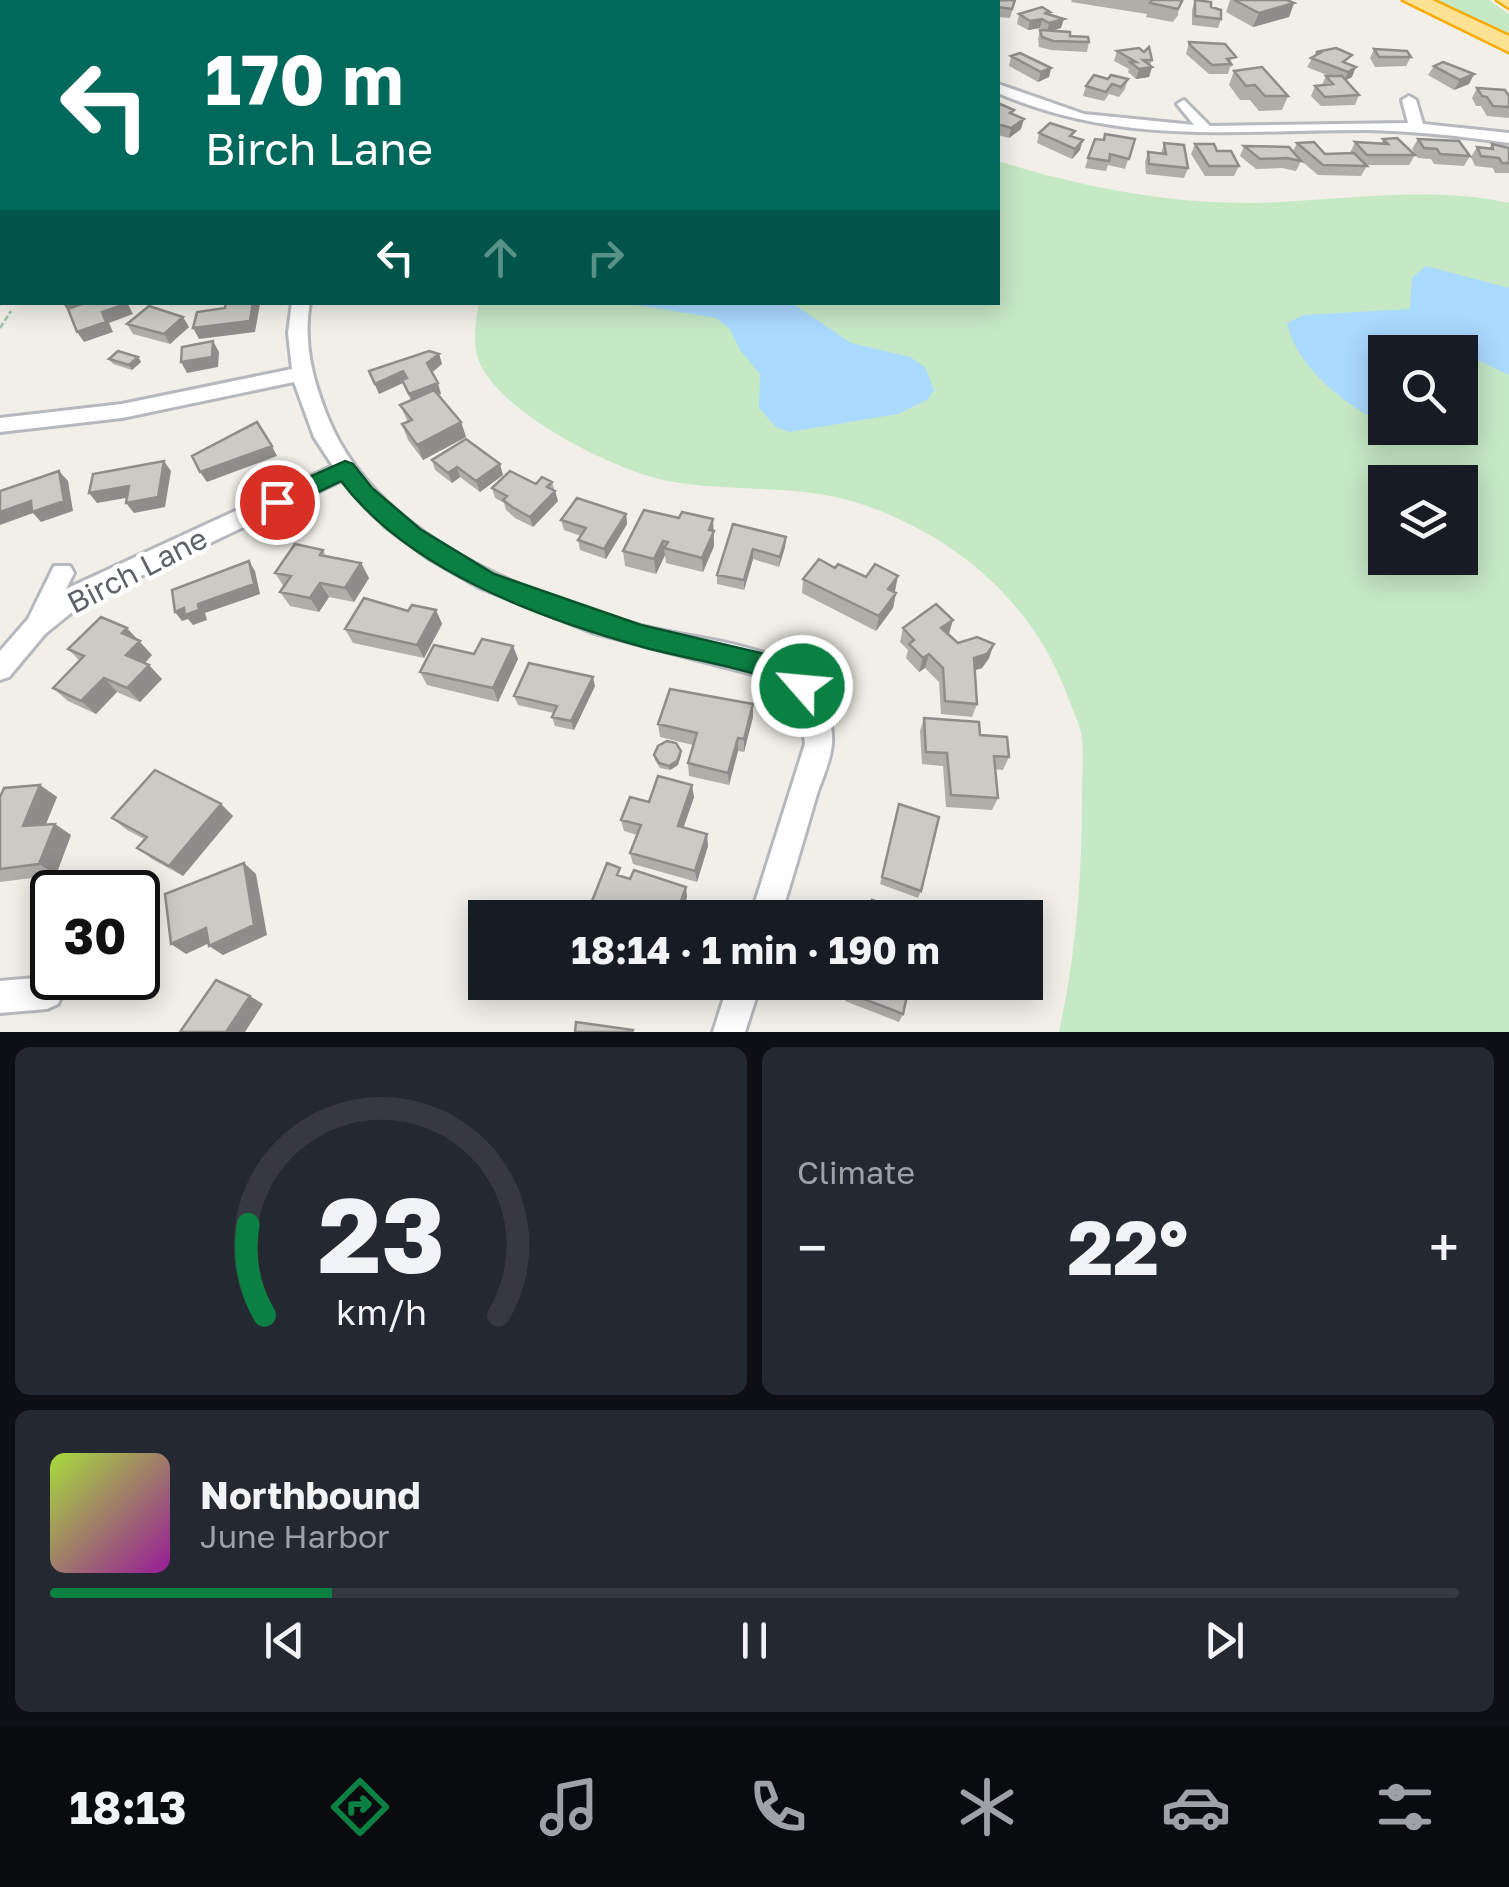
<!DOCTYPE html>
<meta charset="utf-8">
<style>
:root{--surface:#171b24;--page:#242831;--text:#f1f3f6;--muted:#9ea1a6;--line:#363941;--accent:#0b8043}
body{margin:0;font-family:"Golos Text",sans-serif;background:var(--page);color:var(--text);height:100vh;display:flex;flex-direction:column;font-size:38px;white-space:nowrap}
*{box-sizing:border-box;margin:0}
p{font-size:32px;color:var(--muted)}
.icon{flex:none;width:55px;height:55px;fill:none;stroke:currentColor;stroke-width:2;stroke-linecap:round;stroke-linejoin:round}
.map{position:relative;height:1032px;overflow:hidden}
.details{display:flex;flex-direction:column;gap:15px;padding:15px;background:#0d0f14;flex:1}
.details>*{flex:none}
.top-card{position:absolute;left:0px;top:0px;width:1000px;height:305px;box-shadow:0 5px 25px #0003;background:#00695c;color:#fff;overflow:hidden}
.fabs{position:absolute;left:1368px;top:335px;display:grid;gap:20px}
.fabs a{display:grid;place-items:center;width:110px;height:110px;border-radius:0px;background:var(--surface);box-shadow:0 5px 25px #0003;font-size:50px}
.speed{position:absolute;left:30px;top:870px;display:flex;gap:20px;font-size:50px;font-weight:700;text-align:center}
.speed>*{display:grid;place-content:center;width:130px;height:130px;border-radius:50%;background:var(--surface);box-shadow:0 5px 25px #0003;line-height:1}
.speed .limit{border:5px solid #111;border-radius:15px;background:#fff;color:#111}
.pin{position:absolute;display:grid;place-items:center;width:85px;height:85px;color:#fff;margin:-42px;border:5px solid #fff;border-radius:50%;box-shadow:0 2px 10px #0007}
.me{position:absolute;width:110px;margin:-55px;rotate:297deg;stroke-linejoin:round;filter:drop-shadow(0 0 8px #0008)}
.turn{display:flex;align-items:center;gap:35px;height:210px;padding:0 40px;font-size:45px}
.turn .icon{width:130px;height:130px;stroke-width:2.5}
.turn b{display:block;font-size:70px;line-height:85px}
.lanes{display:flex;align-items:center;height:95px;padding:0 40px;background:#0003;justify-content:center;gap:50px;direction:ltr}
.lanes .off{opacity:.35}
.big{font-size:75px;font-weight:700;line-height:1.1}
.details .card{flex:1;display:flex;flex-direction:column;justify-content:center;gap:15px;min-width:0;padding:0 35px;border-radius:15px;background:var(--page)}
.details .dial{align-items:center;gap:0}
.dial svg{height:260px;overflow:visible;fill:none;stroke:var(--line);stroke-width:7;stroke-linecap:round;text-anchor:middle}
.dial text{fill:var(--text);stroke:none}
.song{display:flex;align-items:center;gap:30px}
.cover{width:120px;height:120px;border-radius:15px;background:linear-gradient(135deg,hsl(80 70% 55%),hsl(300 70% 35%))}
.played{height:10px;border-radius:5px;background:linear-gradient(90deg,var(--accent) 20%,var(--line) 20%)}
.keys{display:flex;justify-content:space-around;direction:ltr}
.heat{display:flex;justify-content:space-between;align-items:center;font-size:55px;direction:ltr}
.details .tiles{flex:1;display:grid;gap:15px;grid-template-columns:1fr 1fr}
.card:last-child{grid-column:span 2}
.trip{position:absolute;left:468px;top:900px;width:575px;height:100px;border-radius:0px;background:var(--surface);box-shadow:0 5px 25px #0003;font-weight:700;line-height:100px;text-align:center}
.tabs{display:flex;height:160px;justify-content:space-around;align-items:center;background:#090b0e;color:var(--muted)}
.tabs .icon{width:70px;height:70px}
.tabs .current{color:var(--accent)}
.tabs b{font-size:45px;color:var(--text)}
.map>svg:first-child{display:block}
.green{fill:#c5e8c5;fill-rule:evenodd}
.water{fill:#aadaff}
.lines{fill:none;stroke-linecap:round;stroke-linejoin:round}
.street-casing{stroke:#b5b8bc;stroke-width:6}
.secondary-casing{stroke:#b6babf;stroke-width:35}
.highway-casing{stroke:#f9ab00;stroke-width:5}
.path{stroke:#9cc7a9;stroke-width:2.5;stroke-dasharray:6 2.5;stroke-linecap:butt}
.street{fill:#fff;fill-rule:evenodd}
.secondary{stroke:#fff;stroke-width:30}
.highway{fill:#fde293;fill-rule:evenodd}
.wall{fill:#afaea9}
.shaded-wall{fill:#8f8d8a}
.building{fill:#cccac5;stroke:#8f8d8a;stroke-width:2.5}
.route{fill:#0b8043;stroke:#07532c;stroke-width:2.5}
.labels{text-anchor:middle;dominant-baseline:central;stroke-width:9;stroke-linejoin:round;paint-order:stroke}
.street-label{font-size:30px;fill:#5f6368;stroke:#fff}
</style>
<div class="map">
<svg width="1509" height="1032" viewBox="0 0 1509 1032">
<rect width="100%" height="100%" fill="#f1efe8"/>
<path class="green" d="M1418,0H1489L1509,14V43Z
M998,161C1080,187 1169,204 1255,203C1338,201 1428,185 1509,203V1032H1059C1076,955 1082,878 1082,798C1082,779 1084,757 1082,738C1080,724 1072,708 1067,695C1034,603 955,536 864,505C801,483 733,493 668,481C617,472 491,410 477,355C473,340 476,318 479,303L998,302ZM1385,352H1460V428H1385ZM1385,482H1460V558H1385Z"/>
<path class="water" d="M1426,266L1509,288V375L1460,352L1440,349L1385,352L1383,423C1344,405 1296,366 1287,323L1304,315L1410,309L1412,278Z
M624,303H792L851,343L910,357L925,367L934,390L927,400L898,414L789,432L776,427L759,408L760,374L740,350L730,329L716,318Z"/>
<g class="lines">
<g class="street-casing">
<path id="street" d="M677,0H837L838,2H676Z
M0,70H2V78H0Z
M998,84L1084,114L1194,125L1177,104L1184,100L1210,126L1408,123L1402,100L1409,96L1416,100L1423,124L1509,133V143C1461,136 1413,131 1365,130C1234,130 1122,146 998,93Z
M292,302H310C303,342 312,377 326,413C373,536 523,594 641,626C693,640 800,643 823,699C829,712 833,730 832,743C831,760 822,779 817,794C805,835 793,876 780,918H750L805,744L800,706L793,694L764,677L592,632L479,587L430,559L385,526L342,480L82,604L45,634L9,677L0,680V651L28,619L54,566H70L74,573L66,589L333,466L314,437L294,382L122,418L0,432V418L122,404L292,369L288,333Z
M47,977L58,982L63,993L58,1004L47,1009L0,1013V981Z
M729,982H761L745,1032H713Z"/>
</g>
<g class="secondary-casing">
<path id="secondary" d="M201,2L203,0
M0,288L2,284"/>
</g>
<g class="highway-casing">
<path id="highway" d="M1403,0H1432L1509,36V52Z
M1497,0H1509V8Z"/>
</g>
<path class="path" d="M0,328L11,311"/>
<use href="#street" class="street"/>
<use href="#secondary" class="secondary"/>
<use href="#highway" class="highway"/>
</g>
<path class="wall" d="M0,0H120L121,2H2V28H0Z
M976,0H1015L1010,18L998,17V2H976Z
M1072,0H1179L1178,15L1173,22L1146,17L1147,14L1071,2Z
M1195,0L1211,7L1221,19L1218,28L1192,25V10Z
M1230,0H1287L1294,3L1289,17L1253,27L1226,12Z
M1019,14H1049L1061,28L1052,31L1089,42L1087,52L1051,50L1039,47L1038,39L1040,30H1043L1040,28L1028,30L1017,24Z
M1189,42L1225,44L1233,66L1230,67L1228,74H1209L1186,54Z
M1374,49L1411,57L1406,66L1375,67L1370,58Z
M1117,51L1152,60L1150,65L1152,67L1149,77L1136,79L1128,72L1129,69L1114,61Z
M1316,52L1348,64L1352,77L1346,80L1359,95L1355,105L1321,106L1311,96L1315,86L1322,85L1326,76H1329L1307,67Z
M1011,56L1051,68L1049,77L1038,82L1009,66Z
M1434,66L1474,74L1469,84L1454,90L1428,75Z
M1234,71L1288,96L1282,110L1259,111L1250,100H1240L1229,85Z
M1108,79H1128L1125,89L1119,97L1109,94L1104,101L1083,96L1086,86Z
M1477,88L1509,96V118L1487,116L1481,106H1476L1472,98Z
M998,103L1014,110L1013,114L1021,129L1009,138L998,135Z
M1039,133L1073,137L1080,150L1072,159L1037,143Z
M1135,139L1125,169L1108,165L1106,171L1085,168L1088,158L1103,140Z
M1383,139L1415,155L1409,165H1365L1367,166L1361,176L1318,175L1299,159L1301,161L1296,171L1282,168L1256,169L1240,156L1244,146L1293,151L1297,143L1325,154L1350,153L1355,142L1381,144Z
M1418,139L1470,156L1464,166L1434,164L1431,159L1418,158L1412,149Z
M1164,143L1188,168L1184,178L1146,174L1145,162L1148,152L1161,154Z
M1195,144L1217,151L1239,166L1234,176H1205L1191,154Z
M1492,144L1509,148V173H1495L1493,168L1475,166L1471,157L1477,147L1489,148Z
M2,181V217L0,218V182Z
M127,324L189,327L170,344L133,334Z
M439,354L442,364L432,372L441,394H438L461,422L466,437L423,460L408,440L402,424L408,422L400,405L411,400L403,383L379,394L369,371Z
M138,357L141,362L132,370L113,364L109,359Z
M432,460L503,475L480,492L460,477L452,483L435,470Z
M552,482L558,501L533,527L515,518L506,510L504,503L495,498L492,488Z
M626,514L627,524L606,559L580,550L578,540L581,536L564,530L561,520Z
M679,518L713,519L714,546L703,572L666,563L665,555L656,574L625,566L623,551Z
M733,524L785,547L779,567L753,559L744,590L717,584V575Z
M323,550L326,556L361,563L369,578L354,602L329,597L319,612L290,606L280,592L284,587L275,573Z
M835,568L895,591L894,592L896,593L893,608L876,631L802,593L803,579Z
M436,610L442,624L424,658L353,643L345,629L408,611Z
M903,628L948,634L958,643L989,658L982,668L975,670L977,704L972,717L941,714L939,682L925,668L919,672L906,658L908,650L900,642Z
M137,640L152,655L145,663L162,679L140,702L117,692L96,714L68,701L53,688L80,661L68,649Z
M513,646L518,659L498,702L427,685L420,672L474,654Z
M595,686L574,730L555,726L552,717L554,713L518,705L514,696Z
M753,704V717L744,752L738,751L729,785L689,776L688,763L693,745L660,737L658,724Z
M924,718L980,735L1009,757L1003,770L995,769L998,798L992,810L946,807L943,766L922,764L920,731Z
M681,751V755L678,765L670,770L660,768L655,760L654,755Z
M40,785L57,797L46,824H55L71,835L56,875L0,882V797Z
M694,797L683,828L708,846L697,882L633,864L630,853L637,835L624,831L621,820L649,802Z
M221,804L233,816L183,876L152,859L137,848L144,839L127,830L112,818Z
M899,804L921,891L918,898L880,884Z
M623,877L687,897L680,918L594,916L590,906Z
M850,982L903,1014L899,1022L845,1001Z"/>
<path class="shaded-wall" d="M102,0H120L121,2H103Z
M1294,3L1289,17L1253,27L1259,13Z
M1042,19L1040,28L1028,30L1030,21Z
M1064,19L1061,28L1047,32L1049,23Z
M1152,67L1149,77L1136,79L1139,69Z
M1356,67L1352,77L1344,81L1348,72Z
M1051,68L1049,77L1038,82L1041,72Z
M1474,74L1469,84L1454,90L1460,80Z
M1024,119L1021,129L1009,138L1011,128Z
M1083,140L1080,150L1072,159L1075,149Z
M62,302H96L68,311Z
M126,302H127L133,314L109,323L113,332L84,342L77,332L102,312Z
M253,302L260,304L255,332L199,339L193,328Z
M183,317L189,327L170,344L164,334Z
M213,341L219,352L218,367L187,373L181,362Z
M439,354L442,364L430,374L427,363Z
M138,357L141,362L132,370L129,365Z
M403,371L407,381L379,394L375,384Z
M438,383L441,394L413,404L409,394Z
M461,422L466,437L423,460L417,445Z
M272,446L277,456L207,482L200,472Z
M164,461L171,471L165,507L134,513L126,503Z
M500,464L503,475L480,492L476,481Z
M457,467L460,477L452,483L448,473Z
M59,471L68,481L73,511L41,522L33,513L0,525V512Z
M129,486L137,496L97,503L89,493Z
M555,491L558,501L533,527L530,517Z
M626,514L627,524L606,559L604,549Z
M713,519L714,546L703,572L702,558L709,530Z
M786,537L785,547L779,567L780,557Z
M663,541L665,555L656,574L654,559Z
M753,549V559L744,590V580Z
M249,561L255,571L260,594L205,613L207,620L193,625L188,619L182,621L175,612L198,604Z
M361,563L369,578L354,602L345,588Z
M898,576L895,591L886,604L888,589Z
M320,583L329,597L319,612L310,598Z
M896,593L893,608L876,631L879,616Z
M436,610L442,624L424,658L417,645Z
M953,620L949,634L941,628Z
M127,628L152,655L139,669L126,655L122,633Z
M994,644L989,658L982,668L970,672L974,658Z
M513,646L518,659L498,702L493,688Z
M929,654L925,668L919,672L923,658Z
M149,665L162,679L140,702L127,688Z
M593,677L595,686L574,730L571,721Z
M104,678L117,692L96,714L81,701Z
M753,704V717L744,752V739Z
M738,738V751L729,785L728,773Z
M681,751V755L678,765L670,770L669,766Z
M40,785L57,797L40,838L23,826Z
M692,785L694,797L680,838L678,826Z
M221,804L233,816L183,876L169,866Z
M55,824L71,835L56,875L39,864Z
M707,834L708,846L697,882L695,871Z
M244,863L256,874L267,935L223,955L209,946Z
M686,887L687,897L680,918H675Z
M206,928L220,938L186,954L171,944Z
M250,996L263,1004L245,1032H226Z"/>
<path class="building" d="M0,0H53L0,2Z
M157,0H170L168,2H155Z
M238,0H360L341,2H237Z
M467,0H496L495,2H467Z
M934,0H956L959,2H936Z
M1015,0L1012,9L998,7V2L976,1Z
M1150,0H1179L1182,1L1178,9L1150,3L1152,0Z
M1195,0L1211,2V7L1221,10V19L1195,16Z
M1234,0H1287L1294,3L1259,13Z
M1042,7L1050,12L1044,13L1064,19L1049,23L1042,19L1030,21L1019,14Z
M1040,30L1070,32V36L1088,37L1089,42L1053,41L1042,37Z
M1189,42L1225,44L1236,57L1227,59L1231,64L1212,65L1190,45Z
M1149,47L1152,60H1143L1152,67L1139,69L1130,62H1136L1117,51L1139,48L1144,52Z
M1336,48L1352,55L1343,62L1356,67L1348,72L1311,58L1320,53L1316,52Z
M1374,49L1407,51L1411,57H1379Z
M1020,53L1051,68L1041,72L1011,56Z
M1443,62L1474,74L1460,80L1434,66Z
M1262,67L1288,96H1265L1255,85L1246,86L1234,71Z
M1094,75L1108,79L1111,75L1128,79L1121,87L1112,84L1106,92L1086,86Z
M1326,76H1342L1359,95L1325,97L1315,86L1333,84Z
M1477,88L1505,90L1509,96V107L1493,106L1487,97L1482,96Z
M998,103L1014,110L1010,113L1024,119L1011,128L998,124Z
M1050,123L1075,131L1070,136L1083,140L1075,149L1039,133Z
M1105,134L1135,139L1129,159L1110,154L1109,161L1088,158L1095,139L1104,140Z
M1397,138L1415,155H1367L1355,142L1388,144L1383,139Z
M1418,139L1459,141L1470,156L1440,154L1437,149L1424,148Z
M1314,142L1325,154L1354,153L1367,166L1323,165L1297,143Z
M1164,143L1184,145L1188,168L1149,164L1148,152L1166,154Z
M1195,144H1214L1217,151H1231L1239,166H1209Z
M1492,144L1509,148V163H1502L1499,158L1481,156L1477,147L1493,149Z
M1244,146L1289,147L1301,161L1287,158L1260,159Z
M2,181V201L0,202V182Z
M87,302H126V304L102,312L106,322L77,332L68,309Z
M226,302H253L250,321L193,328L197,312L225,308Z
M149,306L183,317L164,334L127,324Z
M213,341L212,357L181,362L182,347Z
M118,351L138,357L129,365L109,359Z
M429,351L439,354L427,363L438,383L409,394L402,380L407,378L403,371L375,384L369,371Z
M434,390L461,422L417,445L402,424L412,420L400,405Z
M257,422L272,446L200,472L192,456Z
M466,439L500,464L476,481L457,467L448,473L432,460Z
M164,461L158,497L126,503L129,486L89,493L93,474Z
M59,471L64,501L32,512L31,501L0,512V491Z
M510,471L536,484L542,477L552,482L547,487L555,491L530,517L512,507L503,500L507,496L492,488Z
M577,498L626,514L604,549L578,540L586,528L561,520Z
M644,510L679,518L682,512L713,519L709,530L714,531L702,558L664,548L668,542L663,541L654,559L623,551Z
M733,524L786,537L780,557L753,549L744,580L717,575Z
M295,544L323,550L320,555L361,563L345,588L320,583L310,598L280,592L291,576L275,573Z
M819,559L835,568L838,564L866,577L875,564L898,576L888,589L896,593L879,616L803,579Z
M249,561L254,584L198,604L199,610L185,615L184,608L175,612L172,590Z
M364,598L408,611L412,605L436,610L417,645L345,629Z
M936,604L953,620L941,628L958,643L977,637L994,644L987,654L974,658L977,704L945,701L943,668L929,654L923,658L909,644L914,640L903,628Z
M101,617L127,628L122,633L140,641L126,655L149,665L127,688L104,678L81,701L53,688L84,656L68,649Z
M482,639L513,646L493,688L420,672L434,645L474,654Z
M529,663L593,677L571,721L552,717L557,706L514,696Z
M670,689L753,704L744,739L738,738L728,773L688,763L697,733L658,724Z
M924,718L979,722L980,735L1007,737L1009,757L994,756L998,798L951,795L947,753L926,752Z
M667,741L676,743L681,751L677,761L669,766L659,763L654,755L658,746Z
M155,770L221,804L169,866L137,848L147,837L112,818Z
M658,776L692,785L678,826L707,834L695,871L630,853L641,825L621,820L630,797L649,802Z
M40,785L23,826L55,824L39,864L0,869V797L4,788Z
M899,804L939,817L921,891L882,877Z
M244,863L254,925L209,946L206,928L171,944L165,894Z
M607,863L620,868L617,875L630,879L634,870L686,887L675,918H596L599,909L590,906Z
M872,900L923,918H868Z
M216,980L250,996L226,1032H180Z
M850,982H910L903,1014L848,993Z
M576,1022L633,1030L632,1032H575Z"/>
<path class="route" d="M345,461L353,464L372,488L420,529L494,574L641,625L765,654L811,678L815,686L811,695L802,698C786,692 772,679 755,674C718,663 680,657 643,647C539,618 408,570 341,481L285,508H269L266,502L269,495Z"/>
<g class="labels">
<g class="street-label">
<text transform="translate(137 570) rotate(-27)">Birch Lane</text>
</g>
</g>
</svg>
<div class="fabs">
<a><svg class="icon" aria-label="search" viewBox="0 0 24 24"><circle cx="10" cy="10" r="6"/><path d="M15 15l6 6"/></svg></a>
<a><svg class="icon" aria-label="layers" viewBox="0 0 24 24"><path d="M12 4l9 5-9 5-9-5zM3 14l9 5 9-5"/></svg></a>
</div>
<div class="speed"><div class="limit">30</div></div>
<div class="pin" style="left:277px;top:502px;background:#d93025"><svg class="icon" aria-label="arrive" viewBox="0 0 24 24"><path d="M6 21V4h12l-3 4 3 4H6"/></svg></div>
<svg class="me" style="left:802px;top:686px" viewBox="-20 -20 40 40"><circle r="17" fill="#0b8043" stroke="#fff" stroke-width="3"/><path d="M0-11L8 9 0 5-8 9z" fill="#fff"/></svg>
<div class="trip">18:14 · 1 min · 190 m</div>
<div class="top-card">
<div class="turn"><svg class="icon" aria-label="left" viewBox="0 0 24 24"><path d="M17 20v-9H6M10 6l-5 5 5 5"/></svg><div><b>170 m</b>Birch Lane</div></div>
<div class="lanes"><svg class="icon" aria-label="left" viewBox="0 0 24 24"><path d="M17 20v-9H6M10 6l-5 5 5 5"/></svg><svg class="icon off" aria-label="ahead" viewBox="0 0 24 24"><path d="M12 20V5M6 11l6-6 6 6"/></svg><svg class="icon off" aria-label="right" viewBox="0 0 24 24"><path d="M7 20v-9h11M14 6l5 5-5 5"/></svg></div>
</div>
</div>
<section class="details">
<div class="tiles">
<div class="card dial"><svg viewBox="0 0 100 80">
<path d="M14 69A42 42 0 1 1 86 69"/>
<path d="M14 69A42 42 0 0 1 9 41" stroke="#0b8043"/>
<text x="50" y="56" font-size="32" font-weight="700">23</text>
<text x="50" y="72" font-size="11">km/h</text>
</svg></div>
<div class="card"><p>Climate</p>
<div class="heat"><a>−</a><b class="big">22°</b><a>+</a></div>
</div>
<div class="card">
<div class="song"><i class="cover"></i><div><b>Northbound</b><p>June Harbor</p></div></div>
<div class="played"></div>
<div class="keys"><svg class="icon" aria-label="previous" viewBox="0 0 24 24"><path d="M18 5L8 12l10 7zM5 5v14"/></svg><svg class="icon" aria-label="pause" viewBox="0 0 24 24"><path d="M8 5v14M16 5v14"/></svg><svg class="icon" aria-label="next" viewBox="0 0 24 24"><path d="M6 5l10 7-10 7zM19 5v14"/></svg></div>
</div>
</div>
</section>
<nav class="tabs">
<b>18:13</b>
<svg class="icon current" aria-label="directions" viewBox="0 0 24 24"><path d="M12 3l9 9-9 9-9-9zM9 14v-3h6M13 9l2 2-2 2"/></svg>
<svg class="icon" aria-label="music" viewBox="0 0 24 24"><path d="M9 18V5l10-2v13"/><circle cx="6" cy="18" r="3"/><circle cx="16" cy="16" r="3"/></svg>
<svg class="icon" aria-label="phone" viewBox="0 0 24 24"><path d="M5 4h4l2 5-3 2q2 4 5 5l2-3 5 2v4C11 20 4 13 5 4z"/></svg>
<svg class="icon" aria-label="climate" viewBox="0 0 24 24"><path d="M12 3v18M4 7l16 10M4 17L20 7"/></svg>
<svg class="icon" aria-label="car" viewBox="0 0 24 24"><path d="M5 17H2v-5l4-1 3-4h7l3 4 3 1v5h-3M9 17h6M6 11h13"/><circle cx="7" cy="17" r="2"/><circle cx="17" cy="17" r="2"/></svg>
<svg class="icon" aria-label="filters" viewBox="0 0 24 24"><path d="M4 7h16M4 17h16"/><circle cx="9" cy="7" r="2"/><circle cx="15" cy="17" r="2"/></svg>
</nav>
